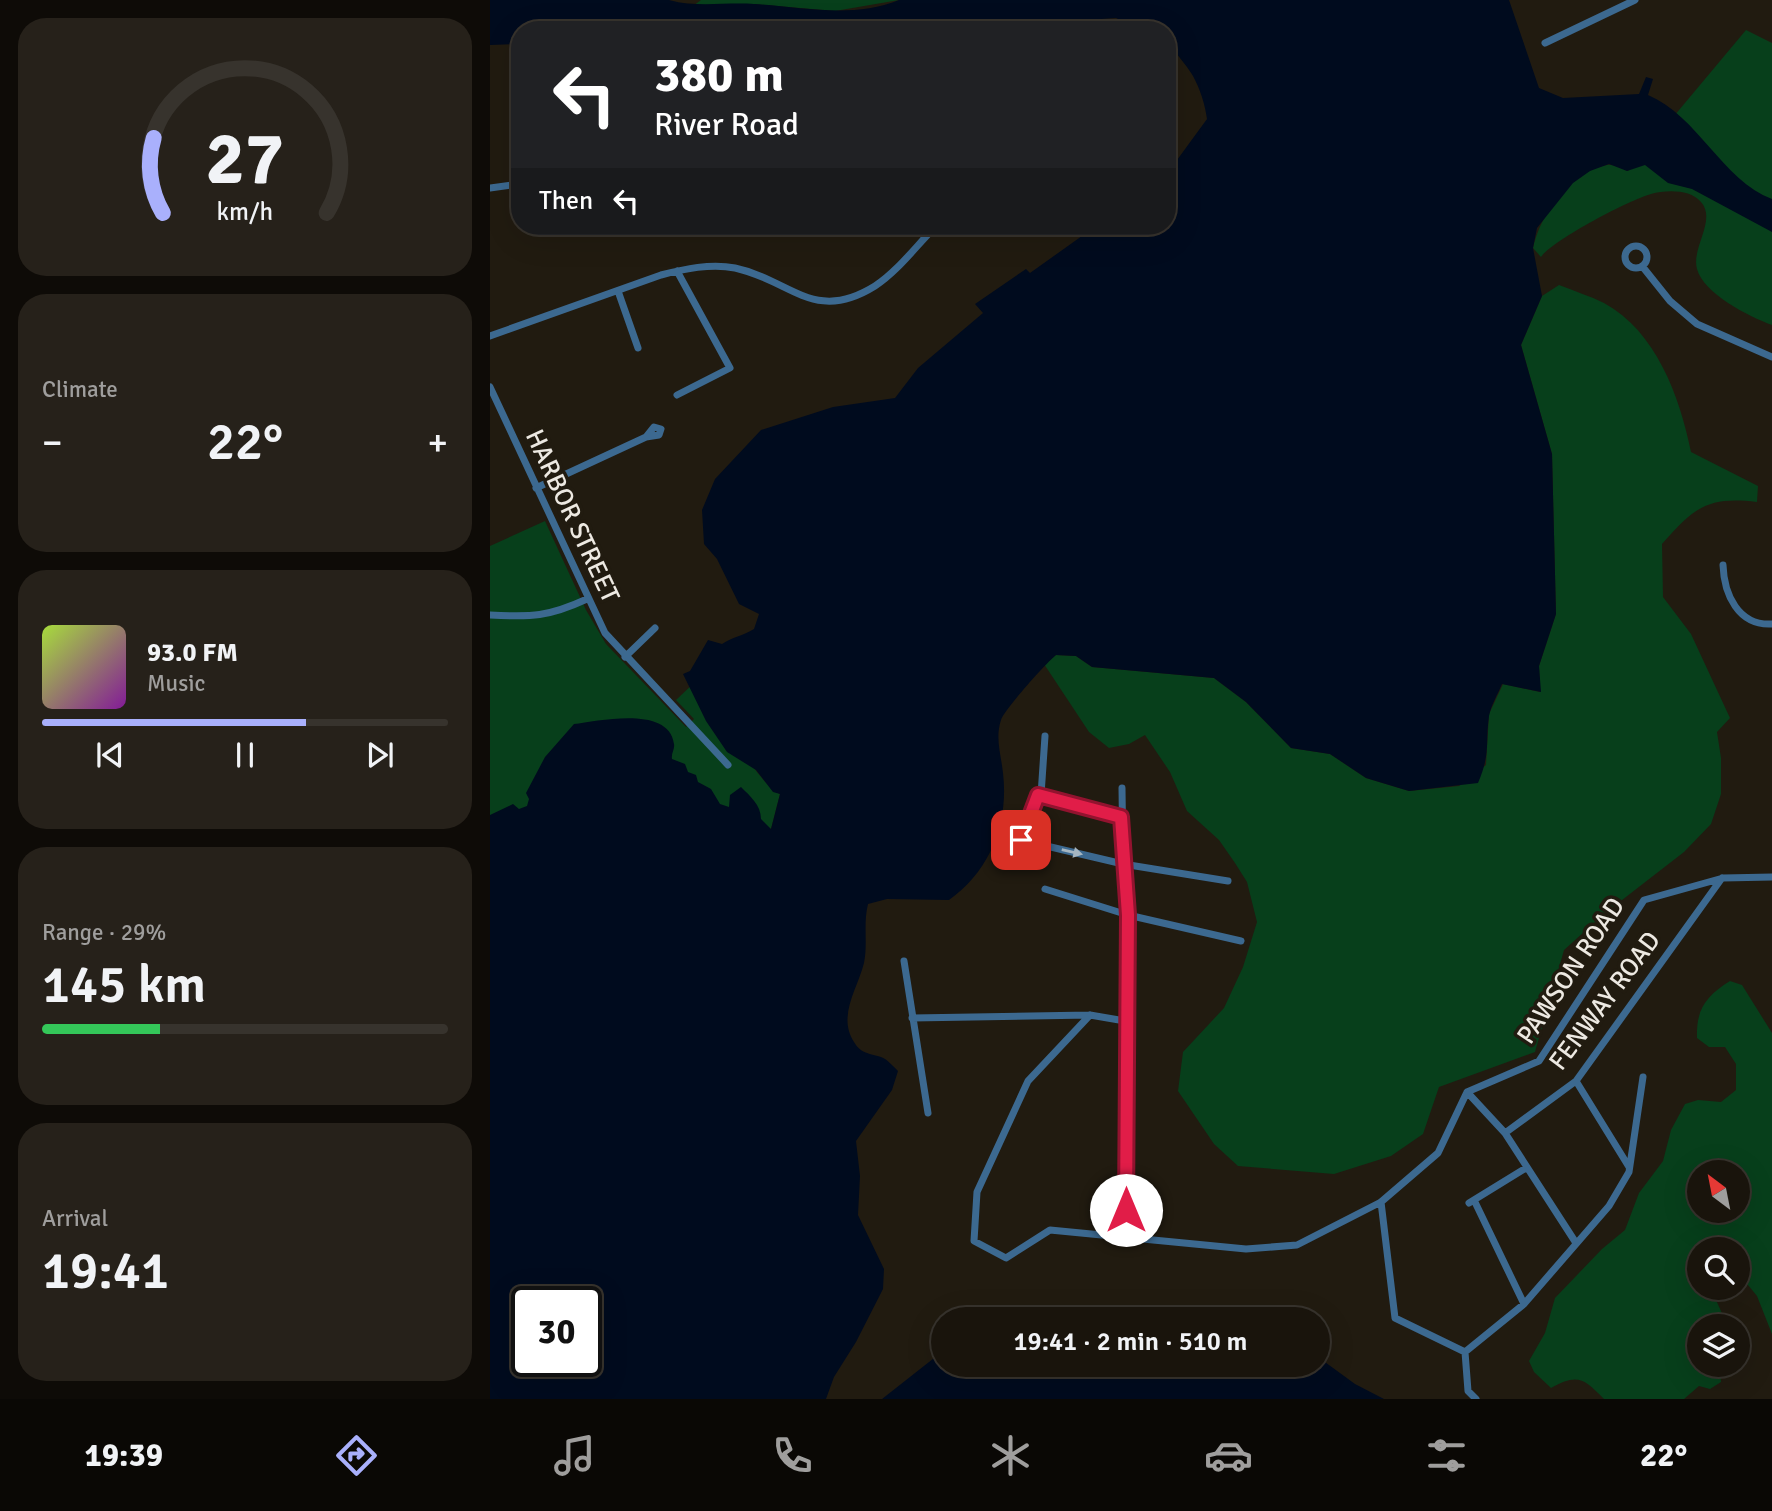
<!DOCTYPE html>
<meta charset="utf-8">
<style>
:root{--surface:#19140c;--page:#26211a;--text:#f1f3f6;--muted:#9f9e9d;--line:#37332d;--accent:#a9b0fc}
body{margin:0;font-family:Signika,sans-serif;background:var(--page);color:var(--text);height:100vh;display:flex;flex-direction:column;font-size:26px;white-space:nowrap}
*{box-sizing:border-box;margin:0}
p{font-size:23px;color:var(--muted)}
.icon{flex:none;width:38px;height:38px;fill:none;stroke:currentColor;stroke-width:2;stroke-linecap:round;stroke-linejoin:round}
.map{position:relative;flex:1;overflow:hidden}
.side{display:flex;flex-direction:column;gap:18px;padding:18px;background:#0e0b07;width:490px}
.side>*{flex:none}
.top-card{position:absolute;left:21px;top:21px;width:665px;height:214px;border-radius:28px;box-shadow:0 7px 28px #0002,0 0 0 2px var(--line);background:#202124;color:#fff;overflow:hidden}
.needle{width:46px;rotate:328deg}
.buttons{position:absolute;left:1197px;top:1160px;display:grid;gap:14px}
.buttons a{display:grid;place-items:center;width:63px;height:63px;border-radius:50%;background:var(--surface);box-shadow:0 7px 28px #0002,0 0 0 2px var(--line);font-size:35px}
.speed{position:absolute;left:21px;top:1286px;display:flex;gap:14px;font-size:35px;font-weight:700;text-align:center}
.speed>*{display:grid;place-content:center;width:91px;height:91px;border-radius:50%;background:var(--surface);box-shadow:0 7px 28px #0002,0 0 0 2px var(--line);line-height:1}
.speed .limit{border:4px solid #111;border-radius:10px;background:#fff;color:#111}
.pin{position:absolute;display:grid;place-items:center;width:60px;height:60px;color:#fff;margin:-30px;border-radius:14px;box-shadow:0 4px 10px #0006}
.me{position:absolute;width:77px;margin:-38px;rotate:0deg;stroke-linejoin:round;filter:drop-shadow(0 0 5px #0008)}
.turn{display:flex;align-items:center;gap:24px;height:147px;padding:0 28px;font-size:32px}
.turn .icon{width:91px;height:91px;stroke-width:2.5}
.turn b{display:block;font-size:49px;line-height:60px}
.then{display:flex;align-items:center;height:66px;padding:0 28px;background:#0003;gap:14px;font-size:26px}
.big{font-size:52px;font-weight:600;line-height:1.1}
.side .widget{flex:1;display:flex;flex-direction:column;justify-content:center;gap:10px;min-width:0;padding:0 24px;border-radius:28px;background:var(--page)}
.side .dial{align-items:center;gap:0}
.dial svg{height:182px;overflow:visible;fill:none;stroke:var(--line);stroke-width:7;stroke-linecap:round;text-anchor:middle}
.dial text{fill:var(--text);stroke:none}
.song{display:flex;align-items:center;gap:21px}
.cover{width:84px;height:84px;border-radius:10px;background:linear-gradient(135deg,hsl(80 70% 55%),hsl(290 70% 35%))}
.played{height:7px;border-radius:4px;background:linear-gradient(90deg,var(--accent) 65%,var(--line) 65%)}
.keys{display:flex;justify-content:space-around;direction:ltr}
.heat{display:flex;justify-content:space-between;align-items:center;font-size:38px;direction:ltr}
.charge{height:10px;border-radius:5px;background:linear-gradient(90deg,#34c759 29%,var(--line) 0)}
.trip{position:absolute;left:441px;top:1307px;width:399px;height:70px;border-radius:35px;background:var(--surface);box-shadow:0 7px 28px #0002,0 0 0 2px var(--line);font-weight:600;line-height:70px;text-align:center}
.tab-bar{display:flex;height:112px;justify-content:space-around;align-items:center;background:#0a0805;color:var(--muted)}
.tab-bar .icon{width:49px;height:49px}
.tab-bar .active{color:var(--accent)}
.tab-bar b{font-size:32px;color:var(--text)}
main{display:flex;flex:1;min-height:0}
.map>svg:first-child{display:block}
.green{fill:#073f1b;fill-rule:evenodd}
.water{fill:#000b1e;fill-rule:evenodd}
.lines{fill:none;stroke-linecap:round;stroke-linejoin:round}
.street{stroke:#3c6990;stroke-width:7}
.oneway{fill:#a6b6c1}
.route-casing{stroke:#92132f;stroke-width:18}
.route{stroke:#e11d48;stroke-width:12}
.labels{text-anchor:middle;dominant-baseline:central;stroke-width:7;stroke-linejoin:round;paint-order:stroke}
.street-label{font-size:26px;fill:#ede9e2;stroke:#211b10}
</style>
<main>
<section class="side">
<div class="widget dial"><svg viewBox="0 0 100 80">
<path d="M14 69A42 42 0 1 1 86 69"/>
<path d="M14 69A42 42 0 0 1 10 36" stroke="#a9b0fc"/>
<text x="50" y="56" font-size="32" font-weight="700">27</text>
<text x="50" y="72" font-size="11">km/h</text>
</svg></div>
<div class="widget"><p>Climate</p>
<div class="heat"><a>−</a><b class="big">22°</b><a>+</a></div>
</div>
<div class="widget">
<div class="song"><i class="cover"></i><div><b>93.0 FM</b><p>Music</p></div></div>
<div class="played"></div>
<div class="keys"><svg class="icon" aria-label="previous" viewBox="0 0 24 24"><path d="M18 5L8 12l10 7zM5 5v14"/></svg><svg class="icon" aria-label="pause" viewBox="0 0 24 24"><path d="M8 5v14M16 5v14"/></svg><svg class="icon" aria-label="next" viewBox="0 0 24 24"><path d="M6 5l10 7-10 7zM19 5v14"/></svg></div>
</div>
<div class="widget"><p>Range · 29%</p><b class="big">145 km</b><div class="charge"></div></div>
<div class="widget"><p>Arrival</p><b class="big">19:41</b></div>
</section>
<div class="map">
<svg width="1282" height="1399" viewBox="0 0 1282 1399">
<rect width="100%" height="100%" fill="#211b10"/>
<path class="green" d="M211,0H409L345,11L262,4L203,6Z
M1256,30L1282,43V325C1258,316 1214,294 1207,269C1201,248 1227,220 1211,202C1200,189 1176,190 1161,194C1139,200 1063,240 1051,257L1043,248C1050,215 1080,171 1117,165C1123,164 1131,168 1138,171Z
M1069,285C1084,291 1100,296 1114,303C1166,331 1190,397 1201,452L1268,486L1267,502C1217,496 1204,508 1172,544L1173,597L1201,634L1240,718L1227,732L1231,758V794L1221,824L1194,852L1114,914L1074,950L1045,1052L949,1087L933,1134L901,1156L844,1174L748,1166L724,1144L688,1091L693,1052L734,1008L753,967L767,922L757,882L745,863L729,840L697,811L680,772L655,735L639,744L619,748L599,732L554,664L566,655L586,656L602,667L724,678L756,702L801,748L840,754L876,778L919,791L969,786L996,765L999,714L1013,684L1050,692L1049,666L1066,614L1062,454L1031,345L1052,296Z
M55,521L96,610L116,644L196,727L204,719L186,700L206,681C220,702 272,789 290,794L281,829L240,810L41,805L0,824V546Z
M1240,981L1252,985L1282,1033V1334L1267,1296L1258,1285L1248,1286V1250H1209V1288H1239L1226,1300L1235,1320L1234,1326H1209V1365H1230L1231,1382L1220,1389L1209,1386L1194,1399H1114C1094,1379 1088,1373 1061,1388L1044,1372L1039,1361L1055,1333L1065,1298L1112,1249L1135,1230L1149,1193L1173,1161L1181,1130L1195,1104L1208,1100L1231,1102L1246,1090V1064L1235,1047H1219L1207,1038C1206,1009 1216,996 1240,981ZM1248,1172V1211H1209V1172Z"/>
<path class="water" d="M0,0H179C208,8 234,2 264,4C312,7 363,19 409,0H1019L1049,88L1073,98L1149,94L1156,77L1163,79L1158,95C1208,116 1232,180 1282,199V232L1202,189L1178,183L1155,165L1137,171L1119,164L1100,171L1083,183L1047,228L1043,248L1052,296L1031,345L1062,454L1066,614L1049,666L1051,692L1012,684C1008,694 1001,705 999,716C995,744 1001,753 988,783L919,791L876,778L840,754L801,748L756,702L724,678L602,667L586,656L566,655C556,663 514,710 511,720C505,738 511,754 513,773C519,823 500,871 459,900L397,899L378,904C373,924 378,944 374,963C368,988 347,1016 364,1042C371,1054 379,1053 391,1057C397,1059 403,1066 408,1071L402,1090L366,1141L370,1176L368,1215L394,1269L393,1289L366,1342L344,1377L336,1399H0V815L23,804L29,809L37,806L39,799L36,793L55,757L84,724C109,721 179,705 184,744C185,749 181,753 182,759L195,764L198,772L206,775L208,782L221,789L230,804L239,807L240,795L251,787C260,796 271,805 271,819L281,829L290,794L283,792L266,770L237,752L216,721L193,674L200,671L218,640L232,644C242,637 253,636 264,629L269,614L249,604L227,559L214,544L212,510L225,479L271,430L343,407L405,398L428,368L493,313L485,304L536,269L540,273L606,226H677V171L684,178L679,171L717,119C715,104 710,89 703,76C694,60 677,47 677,30H651L626,18L611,19L575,30H30V44L0,45ZM37,1302H96V1362H37Z
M453,1351V1365H828V1357L865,1384L894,1399H392Z"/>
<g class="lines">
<path class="street" d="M1055,43L1145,0
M0,188L30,184
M1135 257a11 11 0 1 1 22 0a11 11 0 1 1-22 0Z
M1152,266L1180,301L1207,324L1282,357
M187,271L240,368L187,395
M128,291L148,348
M0,336L171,275C194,269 221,263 245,268C301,280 324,324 385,286C408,271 427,245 446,226
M0,387L115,633L238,765
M46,488L156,437L169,435L171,429L164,427L156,437
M1233,565C1234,594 1248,626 1282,624
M0,615C42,617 58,617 97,599
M135,657L165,628
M632,788L633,864L638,915L636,1237
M551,795L555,736
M531,840L633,864L738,881
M527,865L531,840L548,795L631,817
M555,889L638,915L751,941
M414,961L438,1113
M600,1015L538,1081L487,1192L484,1241L516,1258L560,1230L756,1249L807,1245L891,1202L948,1153L977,1092L1049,1061L1154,900L1233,878L1282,877
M422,1018L600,1015L635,1021
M1086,1081L1139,1167
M977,1092L1015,1133L1086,1243
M1015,1133L1086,1081L1232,878
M984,1200L1034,1304
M891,1202L905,1318L975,1352
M979,1203L1036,1168
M986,1399L978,1391L975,1352L1034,1304L1119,1206L1139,1172L1153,1077"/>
</g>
<defs><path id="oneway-solid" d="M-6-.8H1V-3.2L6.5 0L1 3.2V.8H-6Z" transform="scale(1.75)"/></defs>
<use class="oneway" href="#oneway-solid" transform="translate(582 852) rotate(13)"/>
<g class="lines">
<g class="route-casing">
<path id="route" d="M531,840L548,795L631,817L638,915L636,1210"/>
</g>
<use href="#route" class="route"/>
</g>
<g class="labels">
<g class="street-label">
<text transform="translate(82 516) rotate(65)">HARBOR STREET</text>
<text transform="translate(1081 971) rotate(-56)">PAWSON ROAD</text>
<text transform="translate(1115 1001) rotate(-53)">FENWAY ROAD</text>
</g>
</g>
</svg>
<div class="buttons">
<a><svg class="needle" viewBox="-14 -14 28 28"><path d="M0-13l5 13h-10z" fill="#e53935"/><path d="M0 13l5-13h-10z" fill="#9f9e9d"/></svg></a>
<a><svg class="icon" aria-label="search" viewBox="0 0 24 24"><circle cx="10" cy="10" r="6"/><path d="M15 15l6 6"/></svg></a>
<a><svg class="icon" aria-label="layers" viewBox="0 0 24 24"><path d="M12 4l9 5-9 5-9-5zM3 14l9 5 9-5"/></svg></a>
</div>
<div class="speed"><div class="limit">30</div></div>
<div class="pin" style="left:531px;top:840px;background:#d93025"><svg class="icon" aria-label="arrive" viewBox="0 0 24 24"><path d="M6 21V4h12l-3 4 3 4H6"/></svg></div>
<svg class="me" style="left:636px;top:1210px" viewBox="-20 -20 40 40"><circle r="19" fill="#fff"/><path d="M0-13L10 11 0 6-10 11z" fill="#e11d48"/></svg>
<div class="trip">19:41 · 2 min · 510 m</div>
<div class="top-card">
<div class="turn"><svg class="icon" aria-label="left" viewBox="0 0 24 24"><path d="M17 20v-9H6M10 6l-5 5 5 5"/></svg><div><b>380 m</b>River Road</div></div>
<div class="then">Then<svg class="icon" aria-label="left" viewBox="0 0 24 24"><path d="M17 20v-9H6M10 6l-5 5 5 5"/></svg></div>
</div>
</div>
</main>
<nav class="tab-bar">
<b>19:39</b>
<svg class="icon active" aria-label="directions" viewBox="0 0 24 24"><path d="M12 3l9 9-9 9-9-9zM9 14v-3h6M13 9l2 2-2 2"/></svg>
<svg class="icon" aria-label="music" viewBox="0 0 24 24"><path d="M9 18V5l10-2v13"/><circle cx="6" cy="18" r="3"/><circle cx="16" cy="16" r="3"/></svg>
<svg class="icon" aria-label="phone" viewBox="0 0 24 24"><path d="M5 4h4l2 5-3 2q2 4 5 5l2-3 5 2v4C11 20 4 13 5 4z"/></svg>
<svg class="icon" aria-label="climate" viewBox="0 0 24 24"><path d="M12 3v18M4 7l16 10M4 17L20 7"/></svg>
<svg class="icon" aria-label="car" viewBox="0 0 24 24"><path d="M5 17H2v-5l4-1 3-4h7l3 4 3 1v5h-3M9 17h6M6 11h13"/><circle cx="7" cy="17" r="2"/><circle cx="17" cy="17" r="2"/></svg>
<svg class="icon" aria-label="filters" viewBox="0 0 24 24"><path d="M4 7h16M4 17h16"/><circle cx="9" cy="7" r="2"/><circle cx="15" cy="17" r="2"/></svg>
<b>22°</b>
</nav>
